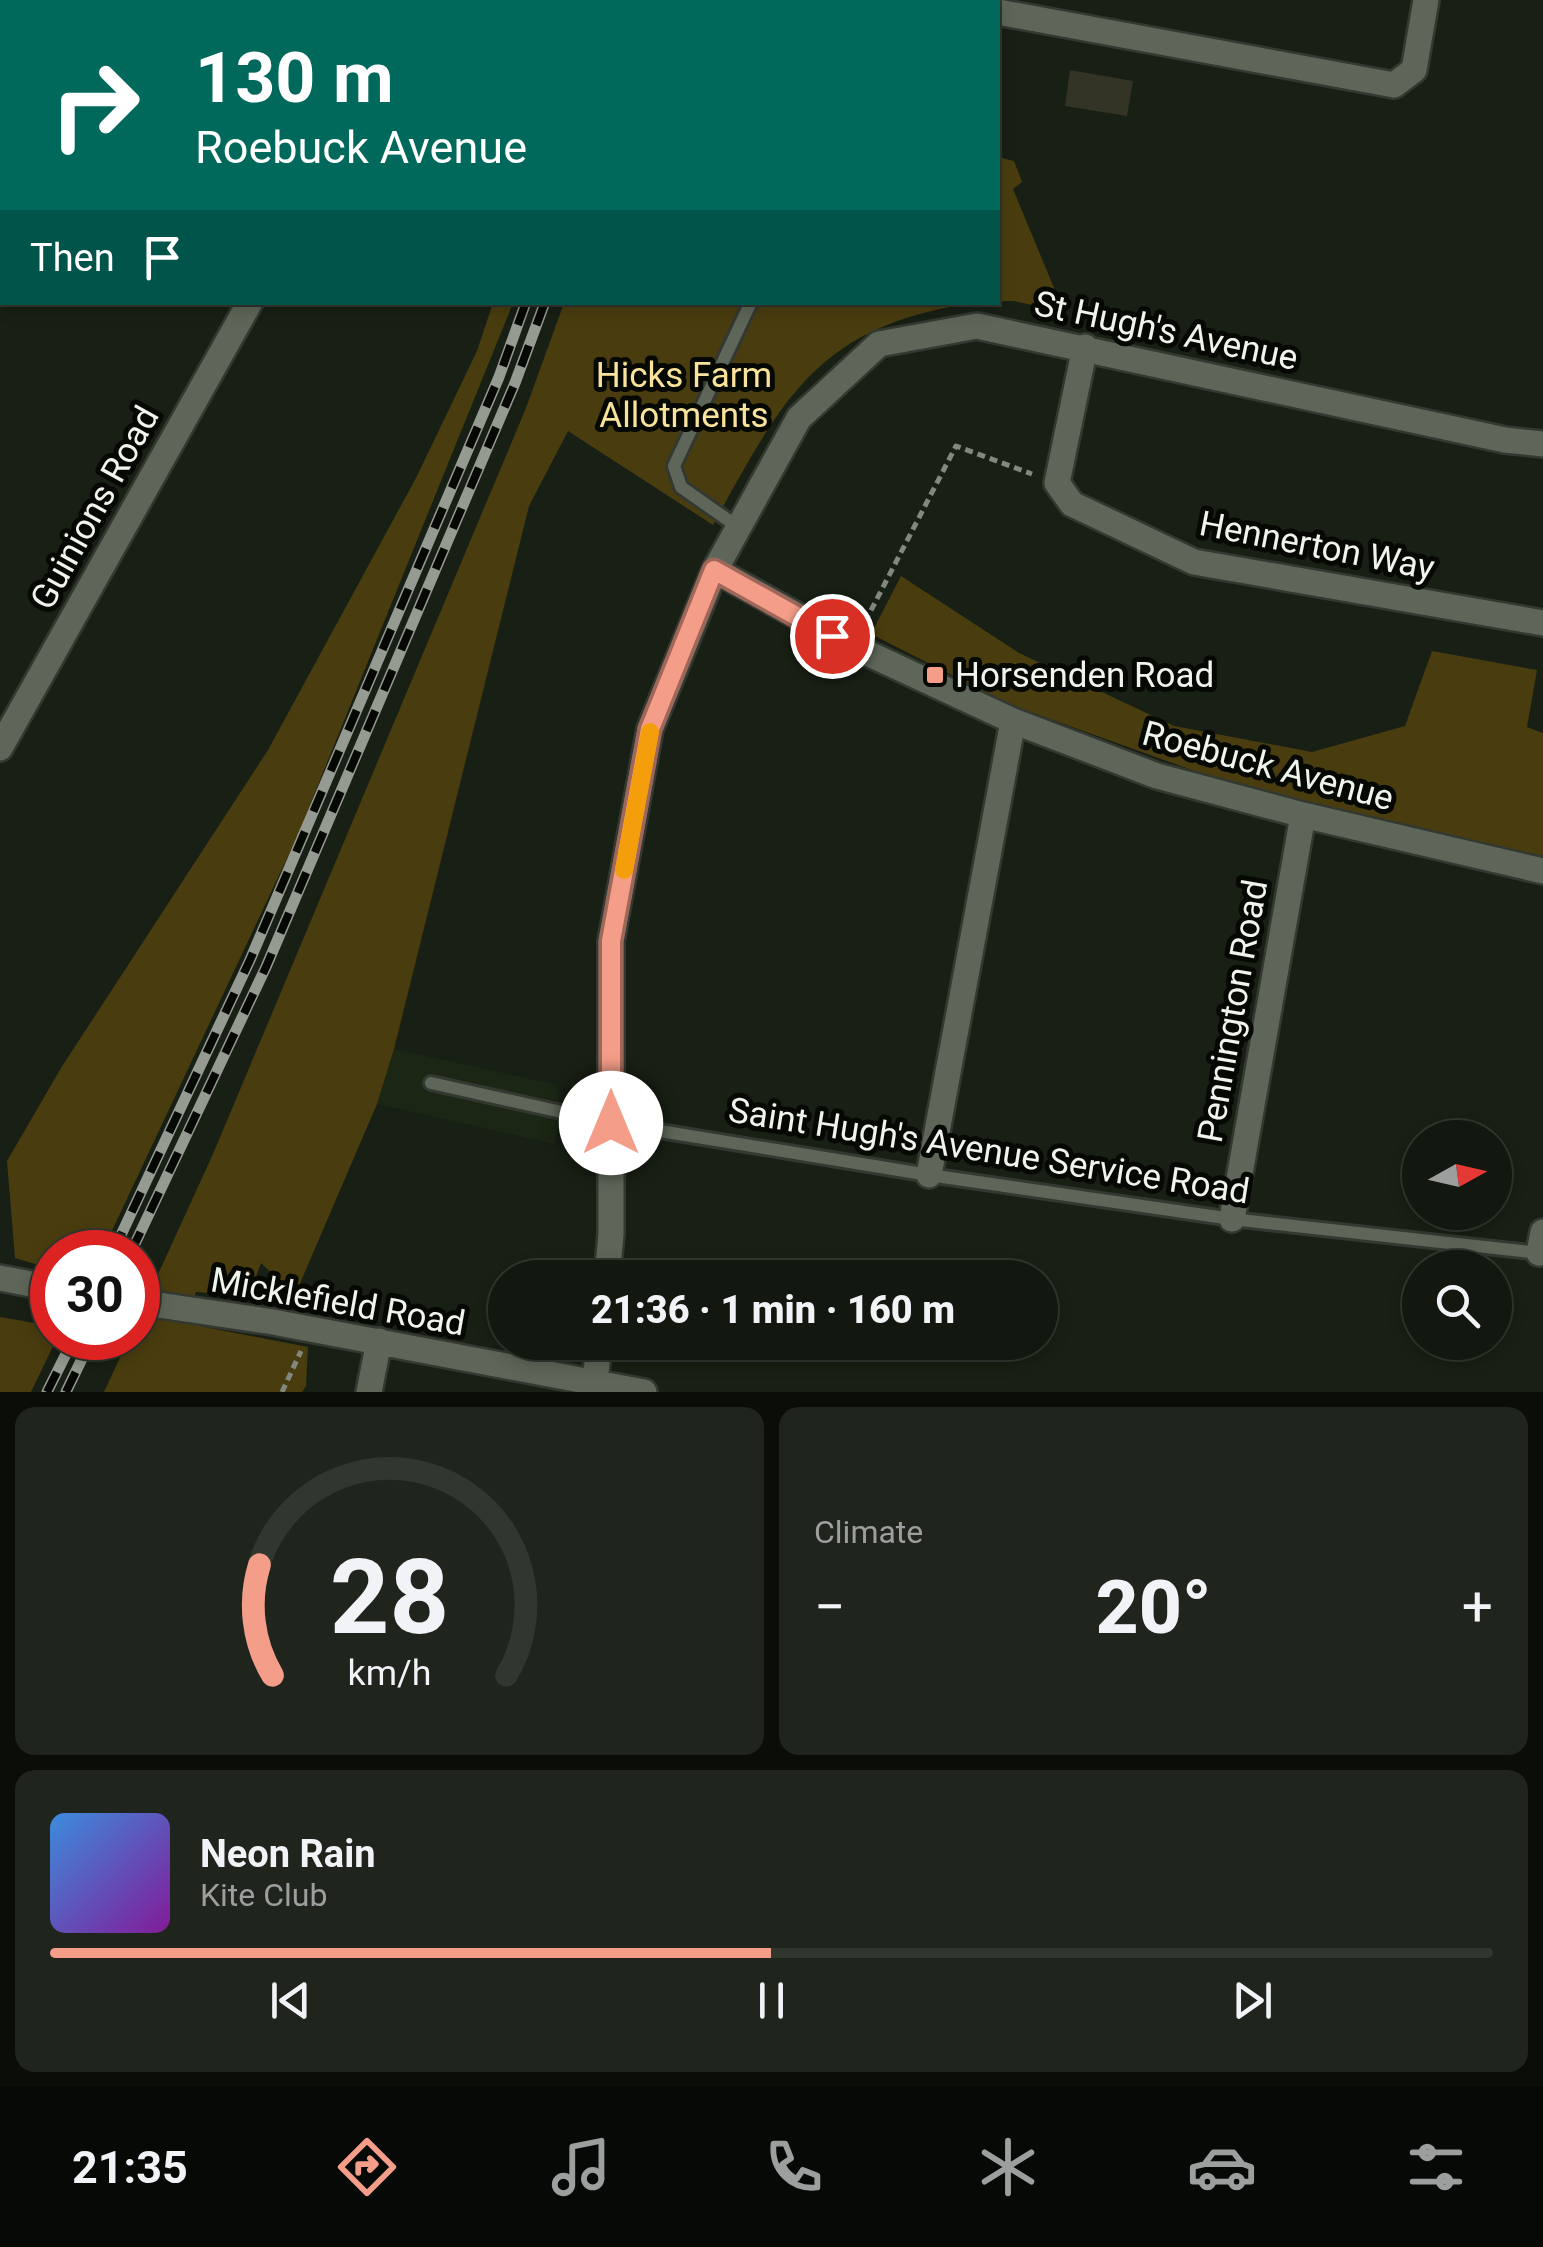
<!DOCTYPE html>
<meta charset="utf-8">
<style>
:root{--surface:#12170f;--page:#1f241d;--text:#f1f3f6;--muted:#9c9f9e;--line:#31362f;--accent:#f49e89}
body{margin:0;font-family:Roboto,sans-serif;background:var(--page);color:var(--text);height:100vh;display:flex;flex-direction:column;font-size:38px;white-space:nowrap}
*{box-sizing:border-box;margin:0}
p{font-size:32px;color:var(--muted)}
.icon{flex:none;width:55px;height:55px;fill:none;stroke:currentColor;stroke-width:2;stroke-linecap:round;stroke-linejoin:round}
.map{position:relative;height:1392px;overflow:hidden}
.panel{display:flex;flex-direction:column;gap:15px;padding:15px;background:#0a0d08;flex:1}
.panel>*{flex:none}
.top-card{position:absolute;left:0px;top:0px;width:1000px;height:305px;box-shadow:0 5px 15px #0003,0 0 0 2px var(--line);background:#00695c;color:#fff;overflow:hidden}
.needle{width:65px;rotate:82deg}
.controls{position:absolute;left:1402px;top:1120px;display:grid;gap:20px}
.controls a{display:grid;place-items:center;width:110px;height:110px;border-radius:50%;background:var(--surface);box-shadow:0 5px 15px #0003,0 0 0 2px var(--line);font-size:50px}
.speed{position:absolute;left:30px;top:1230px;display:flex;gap:20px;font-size:50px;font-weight:700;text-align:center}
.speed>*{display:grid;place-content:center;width:130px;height:130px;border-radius:50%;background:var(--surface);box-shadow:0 5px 15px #0003,0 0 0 2px var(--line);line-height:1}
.speed .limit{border:15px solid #d22;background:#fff;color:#111}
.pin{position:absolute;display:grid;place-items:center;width:85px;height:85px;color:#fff;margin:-42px;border:5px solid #fff;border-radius:50%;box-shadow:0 2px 10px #0007}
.me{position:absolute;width:110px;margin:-55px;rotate:0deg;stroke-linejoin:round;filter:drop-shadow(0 0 8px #0008)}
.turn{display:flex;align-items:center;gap:35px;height:210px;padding:0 30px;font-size:45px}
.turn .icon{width:130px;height:130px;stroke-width:2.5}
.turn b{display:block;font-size:70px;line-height:85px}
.then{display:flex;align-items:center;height:95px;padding:0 30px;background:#0003;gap:20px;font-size:38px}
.big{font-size:75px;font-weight:800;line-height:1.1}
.panel .card{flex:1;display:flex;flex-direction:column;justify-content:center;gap:15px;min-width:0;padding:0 35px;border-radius:20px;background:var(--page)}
.panel .dial{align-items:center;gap:0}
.dial svg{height:260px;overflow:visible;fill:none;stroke:var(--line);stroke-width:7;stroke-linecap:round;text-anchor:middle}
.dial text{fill:var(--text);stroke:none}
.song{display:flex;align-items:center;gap:30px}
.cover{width:120px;height:120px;border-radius:15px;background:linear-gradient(135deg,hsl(210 70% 55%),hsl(290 70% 35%))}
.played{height:10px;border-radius:5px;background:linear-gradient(90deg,var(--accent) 50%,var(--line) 50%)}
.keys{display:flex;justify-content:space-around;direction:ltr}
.heat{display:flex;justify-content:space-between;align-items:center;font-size:55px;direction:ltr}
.panel .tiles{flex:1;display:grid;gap:15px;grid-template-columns:1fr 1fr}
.card:last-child{grid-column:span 2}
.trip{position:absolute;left:488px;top:1260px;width:570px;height:100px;border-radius:50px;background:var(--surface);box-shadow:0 5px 15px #0003,0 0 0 2px var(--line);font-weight:800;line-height:100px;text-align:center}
.tab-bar{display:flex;height:160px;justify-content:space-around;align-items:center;background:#070906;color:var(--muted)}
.tab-bar .icon{width:70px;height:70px}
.tab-bar .on{color:var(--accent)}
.tab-bar b{font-size:45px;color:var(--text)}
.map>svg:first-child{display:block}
.built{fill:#1c2615}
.green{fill:#493d0f}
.building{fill:#333426}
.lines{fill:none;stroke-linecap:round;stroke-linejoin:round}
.lane-casing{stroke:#333831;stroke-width:18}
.street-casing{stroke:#333831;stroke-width:30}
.path{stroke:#82887f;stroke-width:5;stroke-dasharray:8 5;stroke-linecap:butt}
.lane{stroke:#5e6659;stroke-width:12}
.street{stroke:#5e6659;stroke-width:25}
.rail-casing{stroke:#959b92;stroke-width:11}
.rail{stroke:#060804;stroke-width:8;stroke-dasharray:22;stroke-linecap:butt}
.route-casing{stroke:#9f6759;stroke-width:25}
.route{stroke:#f49e89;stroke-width:18}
.slow{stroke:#f59e0b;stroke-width:18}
.poi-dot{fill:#f49e89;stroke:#060804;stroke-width:4}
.labels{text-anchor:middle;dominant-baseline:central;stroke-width:10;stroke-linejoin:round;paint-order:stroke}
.street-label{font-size:35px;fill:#eff4ec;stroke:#060804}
.park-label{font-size:35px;fill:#f9e39a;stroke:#060804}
.poi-label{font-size:35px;fill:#eff4ec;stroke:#060804;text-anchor:start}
</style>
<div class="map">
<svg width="1543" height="1392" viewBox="0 0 1543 1392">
<rect width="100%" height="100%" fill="#181f14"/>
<path class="built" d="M394,1049L557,1085L561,1116L554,1144L377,1104Z"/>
<path class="green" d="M998,157L1014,161L1022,182L1013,189L1064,312L1014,301H998Z
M493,303H513L297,837L102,1252H52V1269L15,1258L7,1161L61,1068L268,750L416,478L477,351Z
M564,303H974C819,325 783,397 713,525L568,431L529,506L394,1049L377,1104L295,1295L261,1263L249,1296L196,1292L184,1323L308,1347L306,1386L302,1392H104L129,1338H138V1318L213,1154L526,408Z
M901,576L1019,653L1174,726L1312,752L1405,726L1432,651L1537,670L1527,727L1543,733V859L1292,806L1011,705L871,634Z
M0,1317L52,1326V1338H57L31,1392H0Z"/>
<path class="building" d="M1070,70L1133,81L1127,116L1065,106Z"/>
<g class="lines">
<g class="lane-casing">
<path id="lane" d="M738,527L681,487L674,466L751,302
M431,1083L611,1123L929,1175L1232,1219L1540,1253"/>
</g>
<g class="street-casing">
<path id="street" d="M388,2L389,0
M998,12L1394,85L1414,70L1426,0
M0,160L2,145
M1085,347L1057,483L1072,504L1194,562L1543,623
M715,570L852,646L1013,721L1157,776L1303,815L1543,871
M0,748L250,302
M929,1175L1013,721
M1232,1219L1303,815
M1539,1253L1543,1232
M0,1278L52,1288
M607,1278L611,1234V941L650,729L715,570L799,418L879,344L977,326L1505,440L1543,444
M138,1302L273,1322L644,1392
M595,1383L599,1342
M369,1392L379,1341"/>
</g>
<path class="path" d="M865,622L956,446L1032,474
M250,1279L272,1294
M282,1392L301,1351"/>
<use href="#lane" class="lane"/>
<use href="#street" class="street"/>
<g class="rail-casing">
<path id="rail" d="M636,2L637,0
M654,2L655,0
M113,1252L250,960L499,377L526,302
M131,1252L266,967L515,383L545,302
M47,1392L74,1338
M66,1392L92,1338"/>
</g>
<use href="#rail" class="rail"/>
</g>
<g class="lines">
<g class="route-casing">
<path id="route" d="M611,1123V941L650,729L714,570L832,636"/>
</g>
<use href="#route" class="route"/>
<path class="slow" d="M624,870L650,732"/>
</g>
<rect class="poi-dot" x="925" y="665" width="20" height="20" rx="5"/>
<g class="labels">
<g class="street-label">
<text transform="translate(1166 331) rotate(12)">St Hugh's Avenue</text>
<text transform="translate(95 508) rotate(-61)">Guinions Road</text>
<text transform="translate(1317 546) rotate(11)">Hennerton Way</text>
<text transform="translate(1268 766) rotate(15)">Roebuck Avenue</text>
<text transform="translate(1233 1011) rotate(-80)">Pennington Road</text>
<text transform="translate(989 1151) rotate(9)">Saint Hugh's Avenue Service Road</text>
<text transform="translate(338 1302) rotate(10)">Micklefield Road</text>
</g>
<g class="park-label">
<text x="684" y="375">Hicks Farm<tspan x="684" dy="40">Allotments</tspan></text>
</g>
<g class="poi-label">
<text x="955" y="675">Horsenden Road</text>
</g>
</g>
</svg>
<div class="controls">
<a><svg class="needle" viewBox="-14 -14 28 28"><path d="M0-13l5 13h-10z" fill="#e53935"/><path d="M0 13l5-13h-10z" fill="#9c9f9e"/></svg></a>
<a><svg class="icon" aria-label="search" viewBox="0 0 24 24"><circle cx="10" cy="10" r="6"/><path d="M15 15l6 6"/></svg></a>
</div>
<div class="speed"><div class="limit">30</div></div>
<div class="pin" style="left:832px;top:636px;background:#d93025"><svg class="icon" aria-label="arrive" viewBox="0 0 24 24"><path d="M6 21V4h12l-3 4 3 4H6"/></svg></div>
<svg class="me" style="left:611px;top:1123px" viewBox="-20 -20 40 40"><circle r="19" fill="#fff"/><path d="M0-13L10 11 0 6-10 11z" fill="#f49e89"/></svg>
<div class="trip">21:36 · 1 min · 160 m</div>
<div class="top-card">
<div class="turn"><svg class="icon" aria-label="right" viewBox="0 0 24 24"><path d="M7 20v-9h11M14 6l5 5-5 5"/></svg><div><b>130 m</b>Roebuck Avenue</div></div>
<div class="then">Then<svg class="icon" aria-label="arrive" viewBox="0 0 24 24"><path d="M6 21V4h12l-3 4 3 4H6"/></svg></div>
</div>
</div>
<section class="panel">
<div class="tiles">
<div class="card dial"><svg viewBox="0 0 100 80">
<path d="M14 69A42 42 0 1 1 86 69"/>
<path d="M14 69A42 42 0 0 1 10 35" stroke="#f49e89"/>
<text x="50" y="56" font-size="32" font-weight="700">28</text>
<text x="50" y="72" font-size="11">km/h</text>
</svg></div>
<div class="card"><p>Climate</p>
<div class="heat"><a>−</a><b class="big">20°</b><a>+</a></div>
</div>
<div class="card">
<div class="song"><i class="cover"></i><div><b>Neon Rain</b><p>Kite Club</p></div></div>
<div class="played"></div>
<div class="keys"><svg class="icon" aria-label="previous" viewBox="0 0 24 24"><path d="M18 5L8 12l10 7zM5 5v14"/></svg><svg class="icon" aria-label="pause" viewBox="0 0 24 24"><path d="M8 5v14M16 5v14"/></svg><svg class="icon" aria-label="next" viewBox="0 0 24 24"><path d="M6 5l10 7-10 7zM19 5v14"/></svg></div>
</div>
</div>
</section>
<nav class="tab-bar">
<b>21:35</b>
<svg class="icon on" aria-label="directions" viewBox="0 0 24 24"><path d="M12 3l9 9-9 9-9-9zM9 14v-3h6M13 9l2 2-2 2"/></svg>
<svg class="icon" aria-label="music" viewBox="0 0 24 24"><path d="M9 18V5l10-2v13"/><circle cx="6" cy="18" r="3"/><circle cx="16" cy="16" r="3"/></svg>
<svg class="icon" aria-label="phone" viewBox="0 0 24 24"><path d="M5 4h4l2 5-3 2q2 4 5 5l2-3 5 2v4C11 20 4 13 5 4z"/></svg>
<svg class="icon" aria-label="climate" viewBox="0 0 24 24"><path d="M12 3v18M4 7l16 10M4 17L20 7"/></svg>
<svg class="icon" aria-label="car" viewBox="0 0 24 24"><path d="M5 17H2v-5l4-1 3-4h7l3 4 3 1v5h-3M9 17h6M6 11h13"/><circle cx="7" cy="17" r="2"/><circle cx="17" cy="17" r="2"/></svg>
<svg class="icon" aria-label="filters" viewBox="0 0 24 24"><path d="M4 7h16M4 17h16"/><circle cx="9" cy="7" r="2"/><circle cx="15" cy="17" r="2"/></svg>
</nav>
